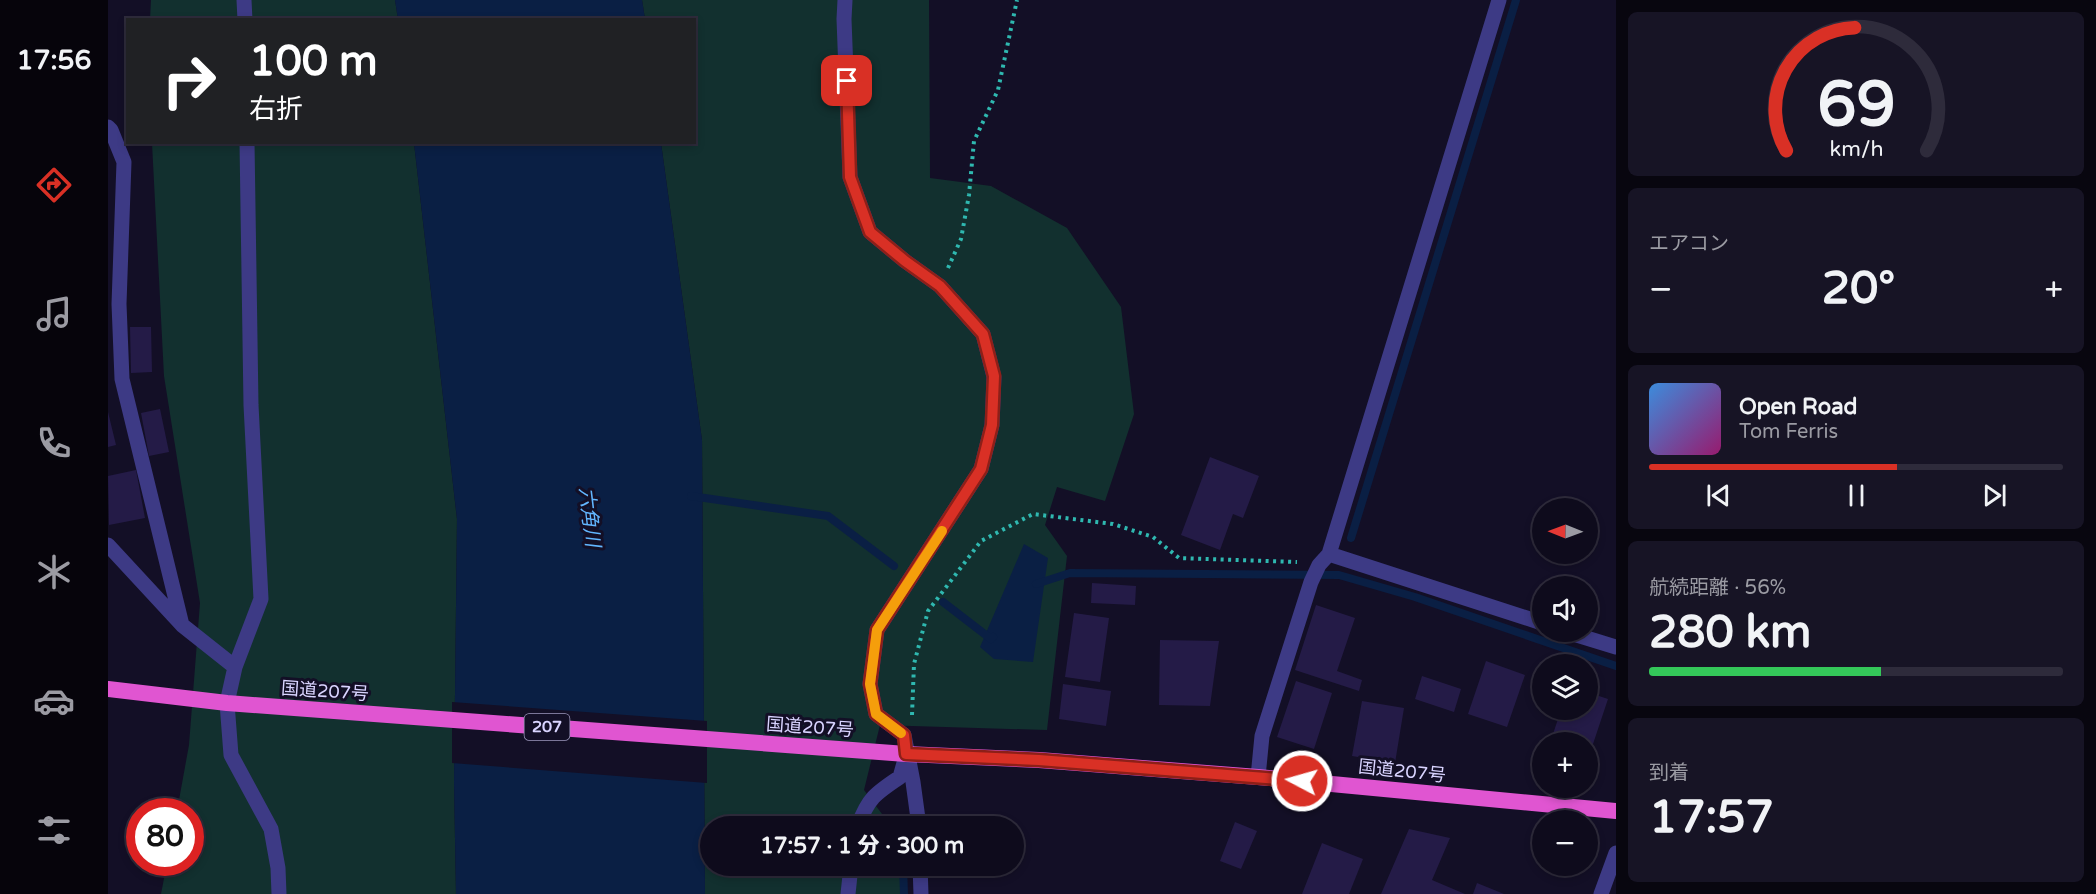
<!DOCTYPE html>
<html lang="ja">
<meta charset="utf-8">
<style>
:root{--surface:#0e0b1c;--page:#171425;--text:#f1f3f6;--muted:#9b9ba3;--line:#2e2b3b;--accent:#d93025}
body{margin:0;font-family:"Varela Round","Noto Sans JP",sans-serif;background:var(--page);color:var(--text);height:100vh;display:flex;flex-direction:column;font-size:22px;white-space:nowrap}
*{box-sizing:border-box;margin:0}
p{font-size:20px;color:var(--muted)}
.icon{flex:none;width:33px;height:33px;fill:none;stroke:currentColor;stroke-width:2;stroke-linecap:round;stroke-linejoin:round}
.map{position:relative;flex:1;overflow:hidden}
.drawer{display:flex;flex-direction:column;gap:12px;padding:12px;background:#08060f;width:480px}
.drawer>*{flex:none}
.hud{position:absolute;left:18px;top:18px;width:570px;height:126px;border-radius:0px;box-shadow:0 3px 9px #0003,0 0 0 2px var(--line);background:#202124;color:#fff;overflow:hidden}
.needle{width:39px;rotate:271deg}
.tools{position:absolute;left:1424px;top:498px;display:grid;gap:12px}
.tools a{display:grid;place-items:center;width:66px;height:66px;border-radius:50%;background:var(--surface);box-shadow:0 3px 9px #0003,0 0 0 2px var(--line);font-size:30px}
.speed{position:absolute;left:18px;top:798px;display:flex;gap:12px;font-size:30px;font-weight:700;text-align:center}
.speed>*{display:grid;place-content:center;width:78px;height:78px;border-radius:50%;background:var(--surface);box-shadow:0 3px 9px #0003,0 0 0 2px var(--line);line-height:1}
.speed .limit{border:9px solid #d22;background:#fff;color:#111}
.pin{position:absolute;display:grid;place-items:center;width:51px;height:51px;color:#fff;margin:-26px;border-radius:12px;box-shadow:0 3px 9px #0006}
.me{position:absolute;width:66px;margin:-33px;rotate:276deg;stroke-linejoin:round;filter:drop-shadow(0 0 4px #0008)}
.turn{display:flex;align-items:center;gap:21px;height:126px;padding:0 24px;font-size:27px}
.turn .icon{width:78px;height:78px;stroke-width:2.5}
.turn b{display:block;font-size:42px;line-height:51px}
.big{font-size:45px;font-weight:800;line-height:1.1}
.drawer .widget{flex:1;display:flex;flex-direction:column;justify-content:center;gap:9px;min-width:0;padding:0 21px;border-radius:9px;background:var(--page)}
.drawer .dial{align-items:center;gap:0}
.dial svg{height:156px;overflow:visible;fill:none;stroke:var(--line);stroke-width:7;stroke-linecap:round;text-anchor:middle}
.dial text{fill:var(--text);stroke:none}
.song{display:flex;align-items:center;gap:18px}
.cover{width:72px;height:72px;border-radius:9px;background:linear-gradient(135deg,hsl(210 70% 55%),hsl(320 70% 35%))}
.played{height:6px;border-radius:3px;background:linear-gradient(90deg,var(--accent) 60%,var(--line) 60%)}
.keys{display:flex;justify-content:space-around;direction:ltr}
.heat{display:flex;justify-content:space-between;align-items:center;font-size:33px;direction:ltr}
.charge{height:9px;border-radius:4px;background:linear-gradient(90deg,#34c759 56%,var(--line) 0)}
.trip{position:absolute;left:592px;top:816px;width:324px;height:60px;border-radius:30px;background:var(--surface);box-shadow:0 3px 9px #0003,0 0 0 2px var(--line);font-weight:800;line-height:60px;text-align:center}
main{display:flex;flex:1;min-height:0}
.dock{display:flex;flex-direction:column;width:108px;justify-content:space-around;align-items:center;background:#06040b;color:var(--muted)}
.dock .icon{width:42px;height:42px}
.dock .active{color:var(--accent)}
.dock b{font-size:27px;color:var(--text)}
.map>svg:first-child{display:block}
.green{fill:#12302f}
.water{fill:#0a1f44}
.pier{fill:#130f26}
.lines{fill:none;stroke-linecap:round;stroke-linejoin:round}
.stream{stroke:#0a1f44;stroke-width:8}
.building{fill:#241b47}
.path{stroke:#2fb8b0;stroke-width:4;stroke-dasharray:3 4.5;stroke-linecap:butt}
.minor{stroke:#3d3a85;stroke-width:15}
.trunk{stroke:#e055d1;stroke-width:16}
.route-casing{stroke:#8d1f18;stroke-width:15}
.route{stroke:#d93025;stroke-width:10}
.slow{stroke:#f59e0b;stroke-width:10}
.labels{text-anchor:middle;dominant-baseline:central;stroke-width:6;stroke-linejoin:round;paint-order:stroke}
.shield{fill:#130f26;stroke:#9e99be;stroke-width:1.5}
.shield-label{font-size:16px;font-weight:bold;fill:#d9d4ff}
.street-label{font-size:18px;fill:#d9d4ff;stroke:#130f26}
.water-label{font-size:20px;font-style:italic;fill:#62b6ff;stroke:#130f26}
</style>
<main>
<nav class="dock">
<b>17:56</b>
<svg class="icon active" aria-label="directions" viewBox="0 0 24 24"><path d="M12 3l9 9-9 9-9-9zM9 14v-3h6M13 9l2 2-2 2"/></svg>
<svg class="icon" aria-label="music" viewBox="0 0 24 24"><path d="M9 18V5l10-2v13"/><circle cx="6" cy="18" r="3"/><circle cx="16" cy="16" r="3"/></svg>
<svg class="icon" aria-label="phone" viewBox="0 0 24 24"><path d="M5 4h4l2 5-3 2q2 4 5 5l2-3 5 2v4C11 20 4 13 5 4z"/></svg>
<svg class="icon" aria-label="climate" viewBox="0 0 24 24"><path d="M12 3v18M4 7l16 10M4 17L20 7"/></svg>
<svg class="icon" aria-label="car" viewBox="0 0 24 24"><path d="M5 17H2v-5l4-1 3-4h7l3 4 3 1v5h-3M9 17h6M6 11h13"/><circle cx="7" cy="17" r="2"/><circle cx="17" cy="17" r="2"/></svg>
<svg class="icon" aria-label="filters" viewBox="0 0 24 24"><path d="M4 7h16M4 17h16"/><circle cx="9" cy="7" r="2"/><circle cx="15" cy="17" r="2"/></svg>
</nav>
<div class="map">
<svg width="1508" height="894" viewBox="0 0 1508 894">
<rect width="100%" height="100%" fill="#130f26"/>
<path class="green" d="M43,0H287L290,19L42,20Z
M534,0H821L822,178L883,186L959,228L1013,307L1026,414L997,501L949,487L937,525L959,556L939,730L772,725L756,790L783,826H603V866H791L793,894H597L594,440L553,143L586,142V20L537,19Z
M44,143H306L349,519L346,782L348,894H53L59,863L82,862V812L69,811L81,745L92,603L56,376Z"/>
<path class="water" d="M287,0H534L537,19H290Z
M306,143H553L594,440L597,894H348L346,782L349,519Z
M916,544L940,558L925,662L886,659L872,647Z"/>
<path class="pier" d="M344,702L599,721V783L344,763Z"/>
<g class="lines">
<path class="stream" d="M583,496L720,516L786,566
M1243,538L1408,0
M928,584L962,573L1231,575L1307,597L1508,666
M835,602L883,639L885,637
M795,866L796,894"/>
</g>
<path class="building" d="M22,327H43L44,372L23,373Z
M52,409L61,452L41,456L33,413Z
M0,412L8,445L0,447Z
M1102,457L1151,476L1135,518L1125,514L1112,550L1073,535Z
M28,470L37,518L1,525L0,476Z
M984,583L1028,586L1027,605L983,603Z
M1208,605L1247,618L1229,671L1254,680L1251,691L1187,670Z
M966,613L1001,618L992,682L957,677Z
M1052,640L1111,641L1102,706L1051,705Z
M1378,661L1417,675L1399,727L1360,714Z
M1314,676L1353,689L1346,712L1307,699Z
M1188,681L1224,693L1206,749L1169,737Z
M955,684L1003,691L998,726L951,719Z
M1479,692L1500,699L1483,750L1479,749V742H1459L1444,737L1453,710H1479Z
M1254,701L1296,708L1287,763L1244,756Z
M1127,822L1149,831L1133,869L1112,861Z
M1301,829L1342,838L1324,880L1357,894H1273Z
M1214,843L1255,859L1241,894H1194Z
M1369,883L1396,894H1365Z"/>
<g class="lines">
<path class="path" d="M840,268L853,239L861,195L866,141L890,90L909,0
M804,715L806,664L820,611L873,541L925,514L1005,524L1045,537L1071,558L1189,562"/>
<path class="minor" d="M136,0L137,20
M737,0L736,19L742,177L762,232L797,261L832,286L875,334L886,377L884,425L873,469L769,630L762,684L768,714L796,735L805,782L811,826
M0,127L3,130L16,162L11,304L14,379L74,625
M139,142L143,405L153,599L127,667L119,703L123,755L163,829L170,868L171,894
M0,545L74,625L127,667
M1221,554L1434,623
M1459,632L1508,647
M1150,777L1154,736L1203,582L1211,565L1221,554L1391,0
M750,826C760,798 768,793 792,777L798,756
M812,866L813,894
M740,894L743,866
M1493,894L1508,853"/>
<path class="trunk" d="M0,689L119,703L798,754L931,760L1150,777L1508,811"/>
</g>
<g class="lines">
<g class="route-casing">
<path id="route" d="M739,81L742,177L762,232L797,261L832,286L875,334L886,376L884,425L873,469L769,630L762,684L768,714L796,735L798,754L931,760L1194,781"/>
</g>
<use href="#route" class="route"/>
<path class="slow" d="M793,733L768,714L762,684L769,630L834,531"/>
</g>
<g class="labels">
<rect class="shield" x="416.5" y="714" width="45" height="26" rx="4.5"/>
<g class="shield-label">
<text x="439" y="727">207</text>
</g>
<g class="street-label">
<text transform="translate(217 691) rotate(4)">国道207号</text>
<text transform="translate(702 727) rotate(4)">国道207号</text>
<text transform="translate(1294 771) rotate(6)">国道207号</text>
</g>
<g class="water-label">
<text transform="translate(481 517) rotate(83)">六角川</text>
</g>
</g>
</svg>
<div class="tools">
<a><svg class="needle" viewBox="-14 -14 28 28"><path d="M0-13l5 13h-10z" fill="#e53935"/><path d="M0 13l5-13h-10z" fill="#9b9ba3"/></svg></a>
<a><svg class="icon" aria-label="sound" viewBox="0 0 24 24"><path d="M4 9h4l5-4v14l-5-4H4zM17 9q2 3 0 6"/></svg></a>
<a><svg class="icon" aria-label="layers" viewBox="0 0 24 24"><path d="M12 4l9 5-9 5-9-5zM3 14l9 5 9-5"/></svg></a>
<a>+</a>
<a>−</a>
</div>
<div class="speed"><div class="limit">80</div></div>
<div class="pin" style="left:739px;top:81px;background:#d93025"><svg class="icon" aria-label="arrive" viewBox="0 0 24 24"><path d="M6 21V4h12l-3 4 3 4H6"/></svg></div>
<svg class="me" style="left:1194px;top:781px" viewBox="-20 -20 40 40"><circle r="17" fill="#d93025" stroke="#fff" stroke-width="3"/><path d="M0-11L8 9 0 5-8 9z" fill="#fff"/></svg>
<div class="trip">17:57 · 1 分 · 300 m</div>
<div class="hud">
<div class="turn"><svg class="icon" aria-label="right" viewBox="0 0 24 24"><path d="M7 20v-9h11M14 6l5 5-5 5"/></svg><div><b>100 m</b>右折</div></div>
</div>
</div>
<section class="drawer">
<div class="widget dial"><svg viewBox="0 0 100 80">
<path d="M14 69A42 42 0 1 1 86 69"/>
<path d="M14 69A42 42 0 0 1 49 6" stroke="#d93025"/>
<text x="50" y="56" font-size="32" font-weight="700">69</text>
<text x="50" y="72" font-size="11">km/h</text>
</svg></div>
<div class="widget"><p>エアコン</p>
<div class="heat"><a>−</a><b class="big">20°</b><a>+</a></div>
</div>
<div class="widget">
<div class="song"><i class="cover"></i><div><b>Open Road</b><p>Tom Ferris</p></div></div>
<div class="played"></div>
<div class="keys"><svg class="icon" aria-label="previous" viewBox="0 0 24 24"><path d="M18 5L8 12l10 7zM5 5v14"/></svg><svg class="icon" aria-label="pause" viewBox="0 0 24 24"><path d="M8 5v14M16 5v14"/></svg><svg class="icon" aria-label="next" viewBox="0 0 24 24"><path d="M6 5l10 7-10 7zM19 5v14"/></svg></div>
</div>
<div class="widget"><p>航続距離 · 56%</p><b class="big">280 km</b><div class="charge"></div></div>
<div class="widget"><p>到着</p><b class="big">17:57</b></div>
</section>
</main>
